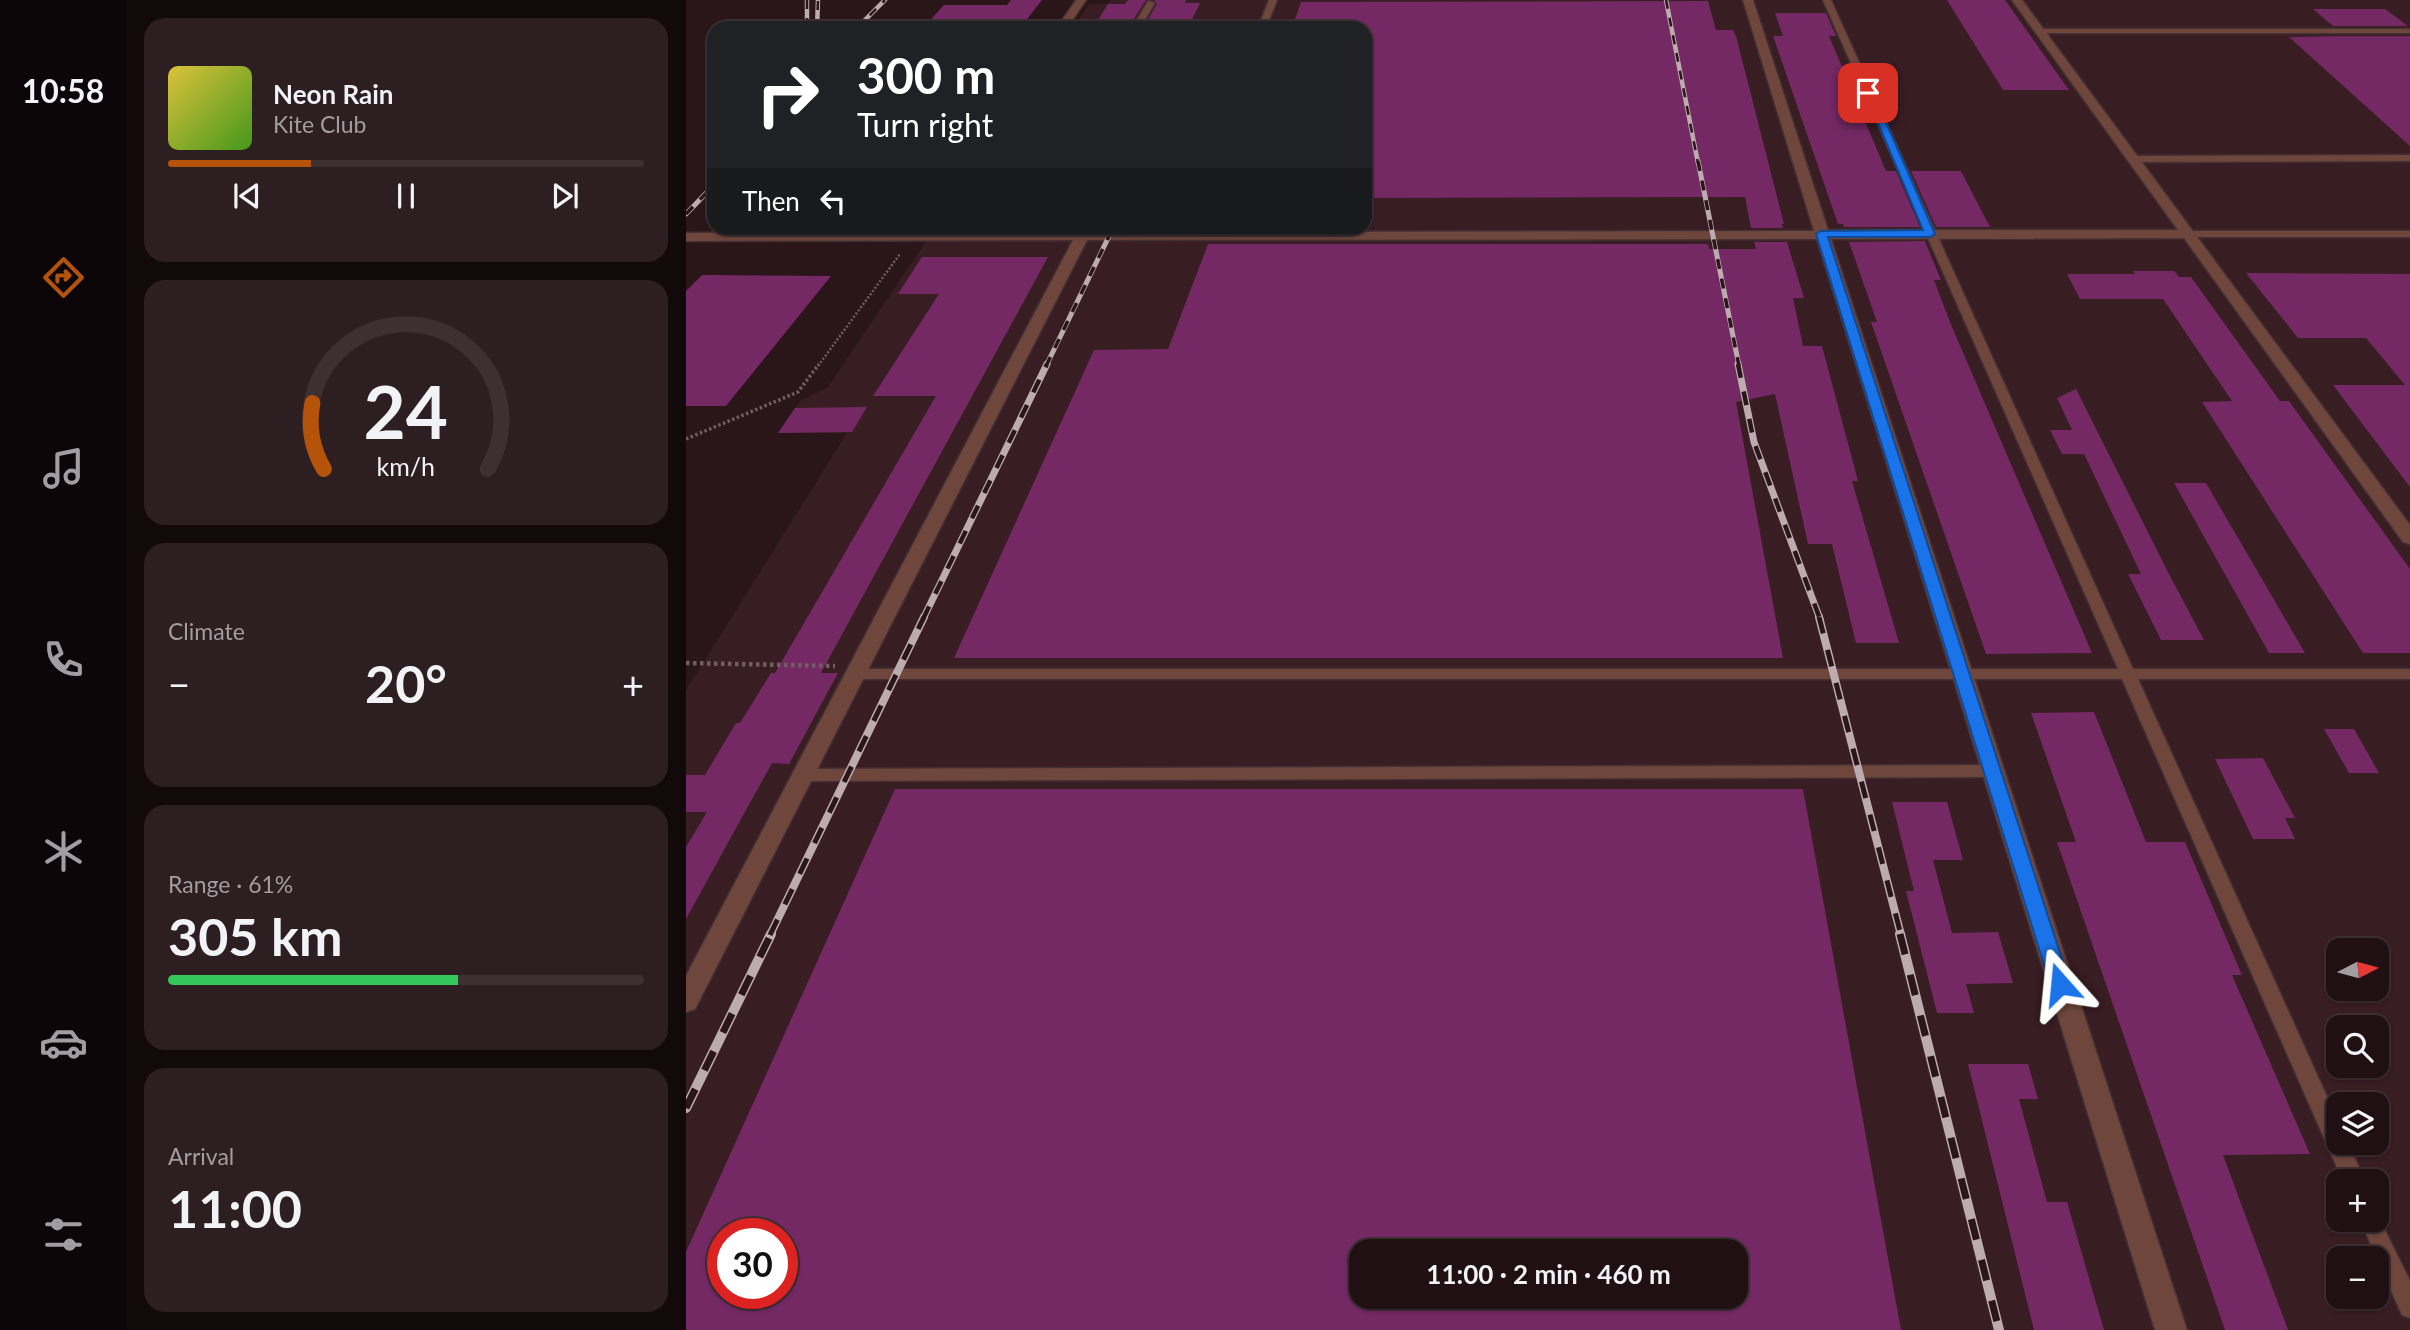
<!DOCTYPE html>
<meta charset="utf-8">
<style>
:root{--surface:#201013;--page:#2d1e21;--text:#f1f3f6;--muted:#a29da0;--line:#3d3033;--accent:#b45309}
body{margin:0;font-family:Lato,sans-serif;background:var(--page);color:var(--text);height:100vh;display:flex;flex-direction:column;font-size:26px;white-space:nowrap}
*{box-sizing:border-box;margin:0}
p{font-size:23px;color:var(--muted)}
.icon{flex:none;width:38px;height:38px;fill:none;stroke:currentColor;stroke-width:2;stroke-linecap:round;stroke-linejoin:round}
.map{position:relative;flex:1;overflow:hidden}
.side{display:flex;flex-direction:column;gap:18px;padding:18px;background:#12090a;width:560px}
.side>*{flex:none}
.top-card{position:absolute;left:21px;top:21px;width:665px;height:214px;border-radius:21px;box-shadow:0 2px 5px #0004,0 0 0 2px var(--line);background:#202124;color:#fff;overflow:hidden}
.needle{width:46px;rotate:84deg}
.controls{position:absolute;left:1640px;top:938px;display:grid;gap:14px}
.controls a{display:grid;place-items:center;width:63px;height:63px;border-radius:14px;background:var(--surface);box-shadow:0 2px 5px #0004,0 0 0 2px var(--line);font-size:35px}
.speed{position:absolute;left:21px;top:1218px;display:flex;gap:14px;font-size:35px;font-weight:700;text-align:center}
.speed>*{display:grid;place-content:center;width:91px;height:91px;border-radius:50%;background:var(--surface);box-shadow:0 2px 5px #0004,0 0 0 2px var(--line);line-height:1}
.speed .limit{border:10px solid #d22;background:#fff;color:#111}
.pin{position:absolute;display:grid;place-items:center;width:60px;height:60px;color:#fff;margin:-30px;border-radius:14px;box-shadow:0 4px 10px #0006}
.me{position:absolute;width:77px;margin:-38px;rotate:342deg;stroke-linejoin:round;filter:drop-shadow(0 0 5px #0008)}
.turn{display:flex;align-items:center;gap:24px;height:147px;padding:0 35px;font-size:32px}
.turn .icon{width:91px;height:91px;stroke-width:2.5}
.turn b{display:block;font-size:49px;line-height:60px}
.then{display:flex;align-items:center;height:66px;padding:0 35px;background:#0003;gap:14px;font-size:26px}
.big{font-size:52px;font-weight:700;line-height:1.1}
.side .tile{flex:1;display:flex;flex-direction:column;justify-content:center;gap:10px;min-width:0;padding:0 24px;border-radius:21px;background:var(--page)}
.side .dial{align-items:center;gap:0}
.dial svg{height:182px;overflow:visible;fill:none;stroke:var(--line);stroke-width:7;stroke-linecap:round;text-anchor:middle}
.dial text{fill:var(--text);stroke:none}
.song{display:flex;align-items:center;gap:21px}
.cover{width:84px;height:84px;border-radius:10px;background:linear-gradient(135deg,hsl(50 70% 55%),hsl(100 70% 35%))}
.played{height:7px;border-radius:4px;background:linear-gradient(90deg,var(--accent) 30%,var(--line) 30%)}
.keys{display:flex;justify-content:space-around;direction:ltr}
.heat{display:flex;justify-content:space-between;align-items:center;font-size:38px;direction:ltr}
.charge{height:10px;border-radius:5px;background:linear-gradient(90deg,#34c759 61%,var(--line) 0)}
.trip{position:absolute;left:663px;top:1239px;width:399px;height:70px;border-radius:21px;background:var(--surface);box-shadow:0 2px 5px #0004,0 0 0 2px var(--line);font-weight:700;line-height:70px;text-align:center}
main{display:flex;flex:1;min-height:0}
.tabs{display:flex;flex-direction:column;width:126px;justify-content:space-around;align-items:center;background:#0d0608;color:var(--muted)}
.tabs .icon{width:49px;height:49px}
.tabs .selected{color:var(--accent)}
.tabs b{font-size:32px;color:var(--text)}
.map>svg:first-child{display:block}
.built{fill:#381d23;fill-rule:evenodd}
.building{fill:#742964;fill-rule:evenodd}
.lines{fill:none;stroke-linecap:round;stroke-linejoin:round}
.lane-casing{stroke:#443034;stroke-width:3}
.street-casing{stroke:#443034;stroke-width:3}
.path-far2{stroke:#715e61;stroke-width:2.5;stroke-dasharray:2 2;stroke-linecap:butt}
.path-far1{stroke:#715e61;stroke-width:3.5;stroke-dasharray:2.5 2.5;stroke-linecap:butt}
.path{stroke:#715e61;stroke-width:4.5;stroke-dasharray:3.5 3.5;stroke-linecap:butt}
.lane{fill:#6e463c;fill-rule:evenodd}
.street{fill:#6e463c;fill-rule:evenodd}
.rail-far4-casing{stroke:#bdacaf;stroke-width:4.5}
.rail-far3-casing{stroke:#bdacaf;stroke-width:5}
.rail-far2-casing{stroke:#bdacaf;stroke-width:7}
.rail-far1-casing{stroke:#bdacaf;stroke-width:8}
.rail-casing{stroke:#bdacaf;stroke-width:10}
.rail-far4{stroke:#2a1519;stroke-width:2.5;stroke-dasharray:9;stroke-linecap:butt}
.rail-far3{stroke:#2a1519;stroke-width:3.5;stroke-dasharray:10;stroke-linecap:butt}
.rail-far2{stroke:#2a1519;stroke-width:4.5;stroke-dasharray:14;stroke-linecap:butt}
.rail-far1{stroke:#2a1519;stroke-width:5;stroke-dasharray:17;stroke-linecap:butt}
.rail{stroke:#2a1519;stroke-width:7;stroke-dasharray:21;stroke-linecap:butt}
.route{fill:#1a73e8;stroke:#114b97;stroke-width:2}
</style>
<main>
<nav class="tabs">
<b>10:58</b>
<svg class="icon selected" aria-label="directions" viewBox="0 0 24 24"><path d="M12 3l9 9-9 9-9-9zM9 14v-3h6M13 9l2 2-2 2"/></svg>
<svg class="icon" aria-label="music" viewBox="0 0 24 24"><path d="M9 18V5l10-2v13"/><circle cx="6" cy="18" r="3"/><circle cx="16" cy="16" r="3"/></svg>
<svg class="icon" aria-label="phone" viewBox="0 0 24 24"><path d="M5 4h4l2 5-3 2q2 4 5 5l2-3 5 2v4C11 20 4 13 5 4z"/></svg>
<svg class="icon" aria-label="climate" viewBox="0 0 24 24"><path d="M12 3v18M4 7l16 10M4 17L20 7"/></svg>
<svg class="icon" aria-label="car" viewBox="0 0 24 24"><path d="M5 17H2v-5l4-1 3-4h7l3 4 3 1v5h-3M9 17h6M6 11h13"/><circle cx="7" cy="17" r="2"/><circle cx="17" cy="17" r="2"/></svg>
<svg class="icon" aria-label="filters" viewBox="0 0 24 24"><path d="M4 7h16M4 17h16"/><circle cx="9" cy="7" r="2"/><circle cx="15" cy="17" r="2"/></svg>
</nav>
<section class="side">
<div class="tile">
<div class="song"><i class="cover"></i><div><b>Neon Rain</b><p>Kite Club</p></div></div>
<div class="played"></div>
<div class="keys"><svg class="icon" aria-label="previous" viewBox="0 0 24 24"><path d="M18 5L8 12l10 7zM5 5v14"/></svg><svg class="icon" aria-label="pause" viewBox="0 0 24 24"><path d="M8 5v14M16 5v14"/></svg><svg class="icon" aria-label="next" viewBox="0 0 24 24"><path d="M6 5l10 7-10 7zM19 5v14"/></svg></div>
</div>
<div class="tile dial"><svg viewBox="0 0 100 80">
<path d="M14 69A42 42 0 1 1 86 69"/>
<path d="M14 69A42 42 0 0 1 9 40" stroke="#b45309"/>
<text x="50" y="56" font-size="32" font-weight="700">24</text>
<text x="50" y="72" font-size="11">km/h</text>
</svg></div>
<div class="tile"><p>Climate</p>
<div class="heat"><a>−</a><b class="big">20°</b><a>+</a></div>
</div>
<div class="tile"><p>Range · 61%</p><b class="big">305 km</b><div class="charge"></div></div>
<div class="tile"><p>Arrival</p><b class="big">11:00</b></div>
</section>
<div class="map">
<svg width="1724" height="1330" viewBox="0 0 1724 1330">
<rect width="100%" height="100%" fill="#2a1519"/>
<path class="built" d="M425,0H1724V1330H0V690L161,433H92L114,401L142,387L249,228H679V28H387L403,4H422ZM1652,950H1690V989H1652ZM1652,1027H1690V1066H1652ZM1652,1104H1690V1143H1652ZM1652,1181H1690V1220H1652ZM37,1234H96V1293H37ZM676,1251H1050V1297H676ZM1652,1258H1690V1297H1652Z"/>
<path class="building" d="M325,0H356L334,28H237L258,5H321Z
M442,0H460L442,28H407L422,4H439Z
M468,0H500L499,3H514L503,26H458L471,4Z
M1261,0H1319L1383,90H1317Z
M1022,1L1030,30H1047L1050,36L1098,224H1096L1097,228H1065L1059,197L679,198V28H606L615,2Z
M1627,9H1699L1722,26H1647Z
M1089,13H1140L1150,36H1143L1200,171H1210L1234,227H1158L1157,224H1152L1087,36H1097Z
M1658,36H1724V146L1603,37Z
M1225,171H1275L1304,227H1250Z
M1239,241L1255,280H1248L1264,322L1406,653L1300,654L1185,322H1191L1163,242Z
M1068,242H1101L1118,298H1107L1117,346H1136L1172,481H1166L1213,643H1170L1146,544H1122L1089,394L1050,402L1097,658H268L408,350L482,349L522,244H1022L1023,249H1070Z
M236,257H362L135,673H152L103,764L86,763L0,919V847L21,812H0V775H19L50,723H54L85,673H89L250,396H187L253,294H212Z
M1447,271H1488L1493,277H1505L1594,401H1603L1724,569V653H1677L1516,402L1546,401L1477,299H1394L1381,274H1449Z
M1560,273L1724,274V487L1647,385H1719L1680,338H1612Z
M16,275L145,276L40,406H0V291Z
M1390,389L1483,574L1518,640H1475L1442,574H1455L1398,454H1376L1364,430H1386L1371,398Z
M181,407L166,432L92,433L109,408Z
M1488,483H1520L1619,653H1583Z
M1408,712L1460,842H1499L1556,975H1546L1624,1154L1537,1155L1602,1330H1539L1371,842H1390L1345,713Z
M1638,729H1668L1693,773H1663Z
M1577,758L1609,818H1599L1609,839H1567L1529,759Z
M209,789H1117L1215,1330H0V1252ZM37,1234H96V1293H37ZM676,1251H1050V1297H676Z
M1206,802H1261L1277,860H1247L1266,933L1312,932L1327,983L1280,984L1288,1013H1251L1220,891H1228Z
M1282,1064H1342L1352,1099H1333L1361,1202H1381L1418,1330H1348Z"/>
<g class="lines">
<g class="lane-casing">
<path id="lane" d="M583,0H591L580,28H572Z
M1137,0H1145L1447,669H1724V679H1452L1652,1121V1143H1662L1679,1181H1657L1436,679H170L162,674L170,669H1432Z
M462,1L469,3L454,28H446Z
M1351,29H1724V33H1354Z
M1724,155V161L1446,162L1441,159L1446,156Z
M1724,231V237H1501L1496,234L1501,231Z
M1306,765L1312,767L1315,771L1312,775L1306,777L118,781L112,779L109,775L112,771L118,769Z
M1690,1212L1724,1281V1318L1716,1315L1674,1220H1690Z"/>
</g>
<g class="street-casing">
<path id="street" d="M390,0H400L381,28H371Z
M1057,0H1067L1142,230H1492L1326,0H1336L1724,525V544L1717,542L1498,238L1145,239L1501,1330H1469L1131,239L401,240L9,1009L0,1012V976L387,240L0,241V233L1128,231Z"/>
</g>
<path class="path-far2" d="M132,366L214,254"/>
<path class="path-far1" d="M0,439L112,392L133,364"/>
<path class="path" d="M0,663L149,666"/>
<use href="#lane" class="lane"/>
<use href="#street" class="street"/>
<g class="rail-far4-casing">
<path id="rail-far4" d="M121,0V28
M980,0L1012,163
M131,28L132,0
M171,28L199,0"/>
</g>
<g class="rail-far3-casing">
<path id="rail-far3" d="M1012,161L1053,366
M0,214L28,185
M360,366L427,228"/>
</g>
<g class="rail-far2-casing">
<path id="rail-far2" d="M1052,364L1068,442L1134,619
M237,619L361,364"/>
</g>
<g class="rail-far1-casing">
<path id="rail-far1" d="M1133,617L1215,935
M84,935L238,617"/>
</g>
<g class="rail-casing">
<path id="rail" d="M1214,934L1313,1330
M0,1108L85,934"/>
</g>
<use href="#rail-far4" class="rail-far4"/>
<use href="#rail-far3" class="rail-far3"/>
<use href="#rail-far2" class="rail-far2"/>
<use href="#rail-far1" class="rail-far1"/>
<use href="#rail" class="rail"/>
</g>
<path class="route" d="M1179,92L1187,93L1249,234L1244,237H1142L1384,984L1381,990L1374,992L1367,990L1364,984L1130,234L1135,231L1237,230Z"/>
</svg>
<div class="controls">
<a><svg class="needle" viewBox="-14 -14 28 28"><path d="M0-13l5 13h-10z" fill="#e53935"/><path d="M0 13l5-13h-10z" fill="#a29da0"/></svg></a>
<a><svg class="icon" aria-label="search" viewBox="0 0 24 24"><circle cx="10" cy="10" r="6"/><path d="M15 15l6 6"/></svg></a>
<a><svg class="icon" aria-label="layers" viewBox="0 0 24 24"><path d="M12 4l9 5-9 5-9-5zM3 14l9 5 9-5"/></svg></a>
<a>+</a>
<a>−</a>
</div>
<div class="speed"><div class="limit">30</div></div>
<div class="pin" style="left:1182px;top:93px;background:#d93025"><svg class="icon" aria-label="arrive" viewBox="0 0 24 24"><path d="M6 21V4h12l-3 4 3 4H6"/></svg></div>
<svg class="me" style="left:1374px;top:984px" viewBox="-20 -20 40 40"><path d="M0-17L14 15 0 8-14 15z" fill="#1a73e8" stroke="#fff" stroke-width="4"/></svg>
<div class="trip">11:00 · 2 min · 460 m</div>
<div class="top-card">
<div class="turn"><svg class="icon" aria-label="right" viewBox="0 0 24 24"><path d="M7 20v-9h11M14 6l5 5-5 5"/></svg><div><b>300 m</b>Turn right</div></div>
<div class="then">Then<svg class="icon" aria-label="left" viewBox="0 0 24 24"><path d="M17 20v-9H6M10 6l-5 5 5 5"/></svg></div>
</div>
</div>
</main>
